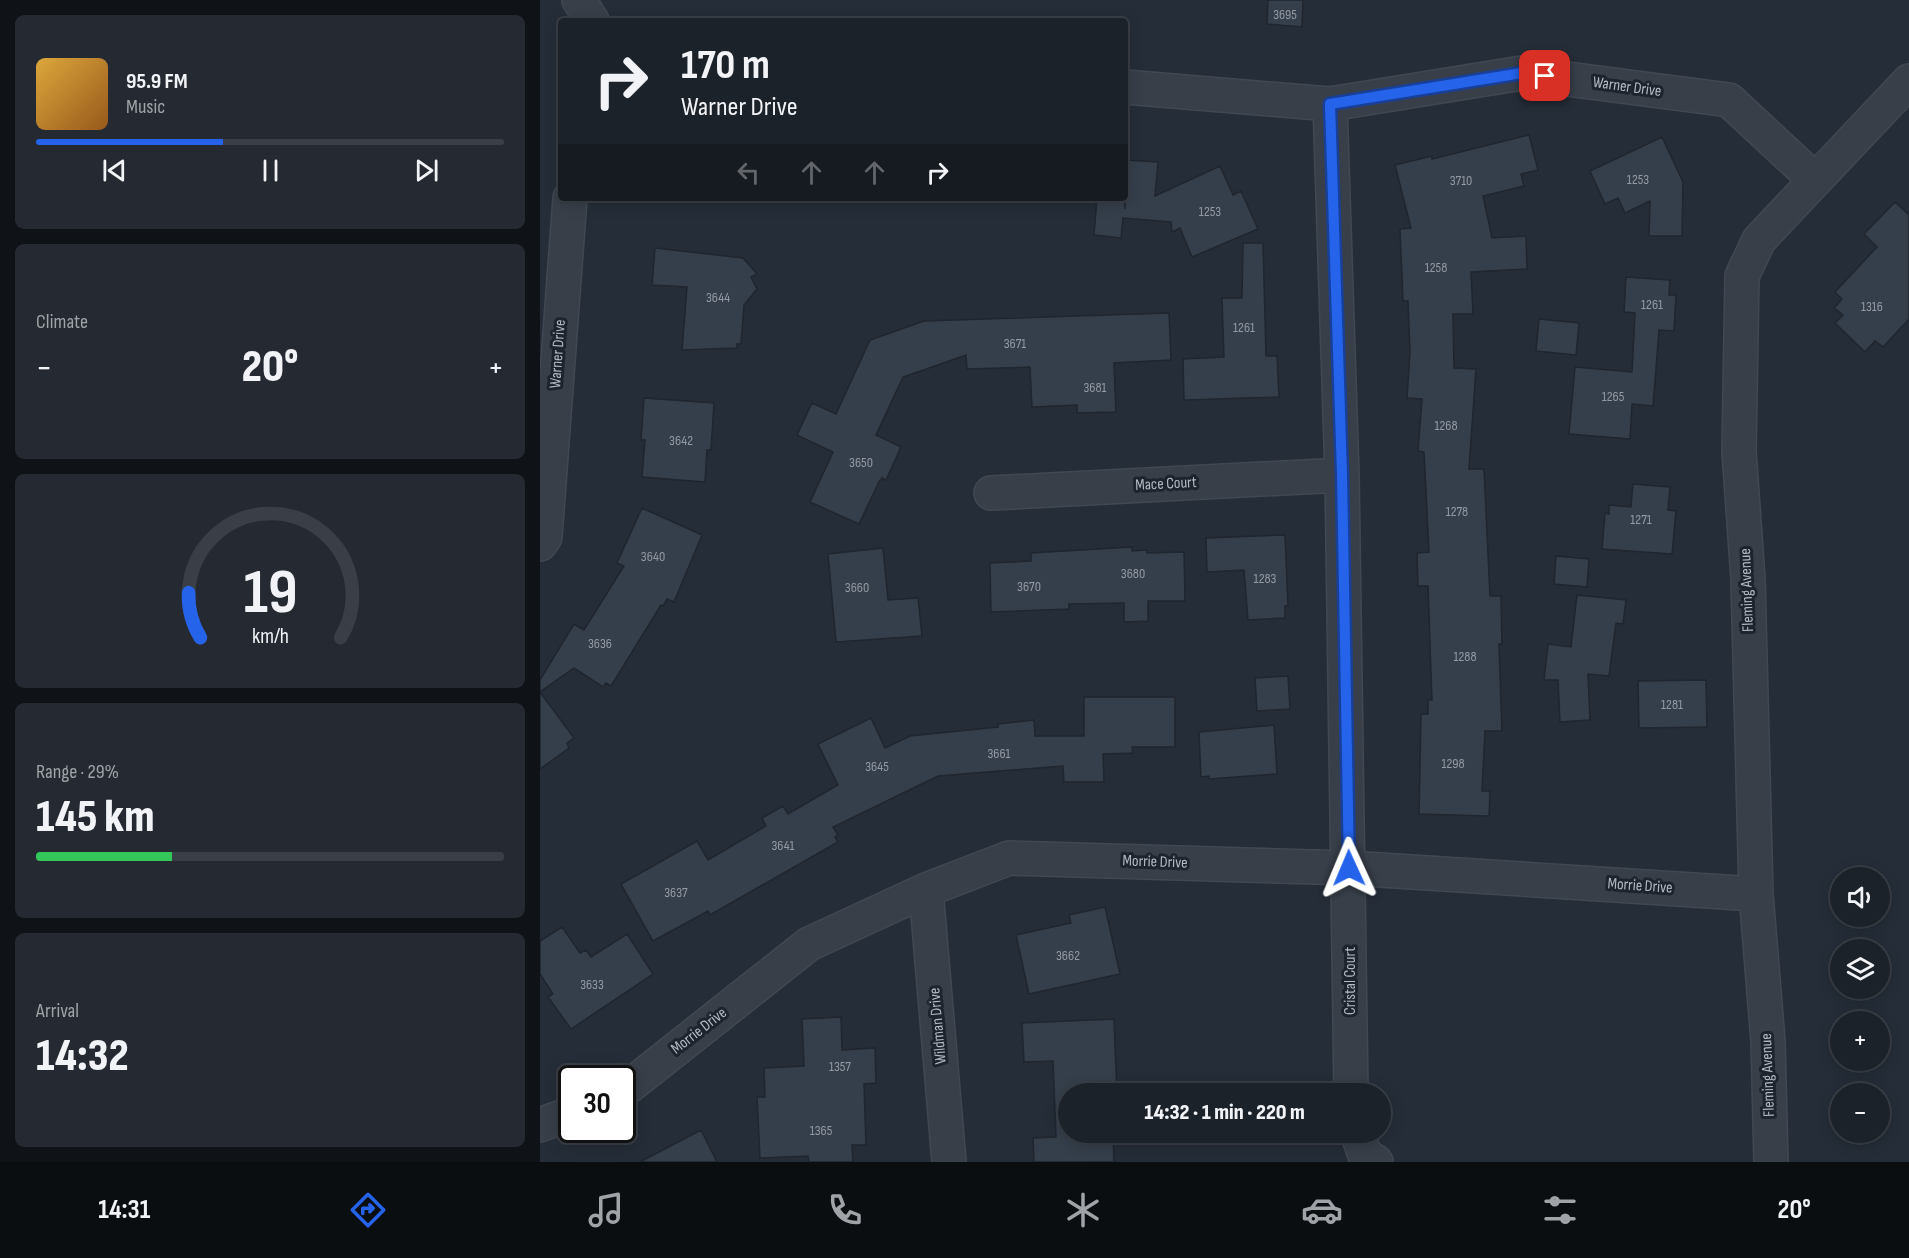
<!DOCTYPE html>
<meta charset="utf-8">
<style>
:root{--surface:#1c222a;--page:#252a32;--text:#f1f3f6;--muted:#a0a4a8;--line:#3a3f47;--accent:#2563eb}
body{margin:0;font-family:"Sofia Sans Condensed",sans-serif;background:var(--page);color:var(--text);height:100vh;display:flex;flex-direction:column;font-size:22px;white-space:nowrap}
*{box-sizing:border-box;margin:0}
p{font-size:20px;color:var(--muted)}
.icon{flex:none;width:33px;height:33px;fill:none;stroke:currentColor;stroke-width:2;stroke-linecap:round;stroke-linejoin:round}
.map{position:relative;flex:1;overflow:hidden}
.sheet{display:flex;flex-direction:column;gap:15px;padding:15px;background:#0f1317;width:540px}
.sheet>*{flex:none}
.hud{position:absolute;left:18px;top:18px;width:570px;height:183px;border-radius:6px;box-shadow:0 3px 15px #0003,0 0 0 2px var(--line);background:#1c222a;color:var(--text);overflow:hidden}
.buttons{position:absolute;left:1290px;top:867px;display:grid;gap:12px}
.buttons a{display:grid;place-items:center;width:60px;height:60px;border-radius:50%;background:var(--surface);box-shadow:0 3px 15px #0003,0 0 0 2px var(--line);font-size:30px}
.speed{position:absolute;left:18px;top:1065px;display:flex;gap:12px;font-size:30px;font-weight:700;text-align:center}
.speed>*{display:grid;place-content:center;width:78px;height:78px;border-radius:50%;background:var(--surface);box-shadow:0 3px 15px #0003,0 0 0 2px var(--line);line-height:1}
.speed .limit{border:3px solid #111;border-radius:9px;background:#fff;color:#111}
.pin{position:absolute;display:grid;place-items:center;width:51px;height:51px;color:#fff;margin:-26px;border-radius:12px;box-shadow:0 3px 9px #0006}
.me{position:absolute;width:66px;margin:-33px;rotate:359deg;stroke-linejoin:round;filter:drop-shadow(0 0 4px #0008)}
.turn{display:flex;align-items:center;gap:21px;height:126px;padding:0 24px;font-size:27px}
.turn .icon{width:78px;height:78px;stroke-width:2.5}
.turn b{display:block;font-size:42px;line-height:51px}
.lanes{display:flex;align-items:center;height:57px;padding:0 24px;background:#0003;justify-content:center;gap:30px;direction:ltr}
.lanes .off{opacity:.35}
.big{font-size:45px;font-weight:800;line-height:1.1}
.sheet .card{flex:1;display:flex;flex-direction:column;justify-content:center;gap:9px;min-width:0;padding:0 21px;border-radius:9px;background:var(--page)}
.sheet .dial{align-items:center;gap:0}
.dial svg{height:156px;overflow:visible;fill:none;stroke:var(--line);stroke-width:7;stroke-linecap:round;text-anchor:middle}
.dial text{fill:var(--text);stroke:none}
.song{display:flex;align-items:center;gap:18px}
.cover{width:72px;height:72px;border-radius:9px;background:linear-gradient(135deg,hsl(40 70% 55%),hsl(30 70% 35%))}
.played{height:6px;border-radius:3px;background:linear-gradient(90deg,var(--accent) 40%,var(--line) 40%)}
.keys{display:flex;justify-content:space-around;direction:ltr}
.heat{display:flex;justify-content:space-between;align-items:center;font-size:33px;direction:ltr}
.charge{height:9px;border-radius:4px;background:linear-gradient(90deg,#34c759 29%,var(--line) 0)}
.trip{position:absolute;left:518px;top:1083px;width:333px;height:60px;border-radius:30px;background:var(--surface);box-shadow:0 3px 15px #0003,0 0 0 2px var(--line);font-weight:800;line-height:60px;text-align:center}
.menu{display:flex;height:96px;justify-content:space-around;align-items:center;background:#0b0e11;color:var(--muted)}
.menu .icon{width:42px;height:42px}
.menu .on{color:var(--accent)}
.menu b{font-size:27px;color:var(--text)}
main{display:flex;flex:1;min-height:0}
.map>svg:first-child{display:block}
.building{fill:#353f4b;stroke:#20262f;stroke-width:1.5}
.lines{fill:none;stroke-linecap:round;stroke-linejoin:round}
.minor-casing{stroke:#424851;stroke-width:36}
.minor{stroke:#383f49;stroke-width:33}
.route-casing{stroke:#184099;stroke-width:15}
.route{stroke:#2563eb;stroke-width:10}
.labels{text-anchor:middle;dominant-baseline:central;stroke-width:6;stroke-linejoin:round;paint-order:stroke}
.number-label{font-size:14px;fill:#939aa4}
.street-label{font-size:16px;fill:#b4bac4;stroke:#1e242d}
</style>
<main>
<section class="sheet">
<div class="card">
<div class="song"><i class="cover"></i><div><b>95.9 FM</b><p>Music</p></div></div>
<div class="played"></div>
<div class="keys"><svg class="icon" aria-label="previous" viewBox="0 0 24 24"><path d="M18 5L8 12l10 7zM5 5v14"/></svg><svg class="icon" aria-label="pause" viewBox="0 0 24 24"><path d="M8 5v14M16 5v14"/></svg><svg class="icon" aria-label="next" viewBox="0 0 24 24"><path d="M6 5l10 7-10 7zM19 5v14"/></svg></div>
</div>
<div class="card"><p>Climate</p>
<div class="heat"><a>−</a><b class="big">20°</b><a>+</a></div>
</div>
<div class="card dial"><svg viewBox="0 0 100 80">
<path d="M14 69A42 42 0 1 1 86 69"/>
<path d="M14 69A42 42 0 0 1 8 46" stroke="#2563eb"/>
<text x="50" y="56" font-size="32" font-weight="700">19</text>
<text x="50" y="72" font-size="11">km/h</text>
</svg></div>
<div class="card"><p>Range · 29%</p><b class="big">145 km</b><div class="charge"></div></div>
<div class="card"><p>Arrival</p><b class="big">14:32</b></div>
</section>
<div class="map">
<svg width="1369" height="1162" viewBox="0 0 1369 1162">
<rect width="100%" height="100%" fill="#252d38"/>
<path class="building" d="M728,0H763L762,27L727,24Z
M989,135L998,170L981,174L984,186L943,196L952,238L986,236L987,269L931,272L933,314H913L914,368L936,369L929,469H944L950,596H961L962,644H959L962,731H945L942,791H950L949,816L879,814L881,714H888V700H892L888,586H878L877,553L889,552L884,452L878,451L882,399L867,398L870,352L868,301H863L860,229L871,228L855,165L892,156V159Z
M1122,137L1143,182L1142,236H1109L1110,201L1085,213L1078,198L1065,204L1050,171Z
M585,160L618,162L615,196L680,166L693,195L701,191L718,229L652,257L640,228L632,232L631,222L583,218L581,238L554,235L557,198H584L585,209Z
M1355,202L1369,215V319L1343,347L1335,341L1325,352L1295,323L1303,315L1294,308L1302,299L1295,292L1337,247L1324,234Z
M703,243H723L726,356H737L739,397L644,400L643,359L684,357L682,298H702Z
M115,248L203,258L217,274L211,277L217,289L204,305L201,344H197V348L142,350L147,287L112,285Z
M1086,277L1130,280L1129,295H1136L1134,331L1119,330L1113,406L1092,404L1090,439L1029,434L1035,367L1092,372L1095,313L1084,312Z
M629,313L631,360L574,363L576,412L537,413V405L492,407L490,367L427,369L426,355L363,377L336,435L361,447L346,480L342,478L339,482L319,524L270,502L293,452L257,435L272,403L296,414L330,340L384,321Z
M999,319L1039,323L1036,355L996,351Z
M104,398L174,403L171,450H167L165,482L102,477L105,440H101Z
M1093,484L1130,487L1128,510L1136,511L1132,554L1062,549L1065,513L1069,514V505L1091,507Z
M102,508L162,535L134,602L127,599L123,606L121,605L71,686L66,683L63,687L34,668L0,692L34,738L27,743L29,748L0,769V680L34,624L44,630L84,566L77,563Z
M745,535L748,606H745V618L708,620L704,570L667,572L666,538Z
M592,547V551L607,550V553L644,552L645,601H608V621L584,622V603L529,604V609L451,612L450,563L491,561V553Z
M343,548L348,600L378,598L382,636L296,642L288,554Z
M1016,556L1049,559L1047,587L1014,584Z
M1037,595L1086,600L1083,624L1076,623L1069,676L1048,674L1050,720L1020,722L1018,680H1004L1008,644L1031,647Z
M748,676L750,709L717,711L715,678Z
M1166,680L1167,727L1099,728L1098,681Z
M544,697H635V747H592L593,753L563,754L564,782H524L523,766L398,776L293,827L298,835L295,837L298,842L170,915L168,911L113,941L81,884L157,841L168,860L226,826L222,818L243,806L248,814L298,785L278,744L331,718L345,748L370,736L458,727V724L494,720L495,736H544Z
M734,725L737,774L669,779V776L661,777L659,732Z
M565,907L580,974L489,994L476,935L531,923L529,915Z
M22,927L40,953L46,950L51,957L87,934L113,974L31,1029L8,997L13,994L0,974V941Z
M301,1017L302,1050L335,1048L336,1083L324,1084L326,1145H312L313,1162H269L268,1156L220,1158L217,1097H225L224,1068L264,1066L262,1019Z
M574,1019L577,1094H528V1132H573L574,1162H494L493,1138L516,1137L513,1061L484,1062L482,1023Z
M161,1130L177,1162H100Z"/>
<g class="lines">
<g class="minor-casing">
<path id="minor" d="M39,0L52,21
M585,87L790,104L982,73L1189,100L1274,179
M790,104L802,475L811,1094
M451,493L802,475
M0,544L5,537L30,198
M386,890L409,1162
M82,1092L269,944L386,890L469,858L809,868L1216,894
M0,1125L32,1113
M817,1132L825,1155L836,1162
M1231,1162L1228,1041L1216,894L1208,579L1199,451L1202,276L1219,240L1369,81"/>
</g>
<use href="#minor" class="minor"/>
</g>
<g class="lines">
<g class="route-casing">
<path id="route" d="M809,868L802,474L790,104L982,73L1005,76"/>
</g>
<use href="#route" class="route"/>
</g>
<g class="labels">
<g class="number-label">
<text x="745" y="14">3695</text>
<text x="1098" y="179">1253</text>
<text x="921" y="180">3710</text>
<text x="670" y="211">1253</text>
<text x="896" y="267">1258</text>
<text x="178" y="297">3644</text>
<text x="1112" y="304">1261</text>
<text x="1332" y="306">1316</text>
<text x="704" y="327">1261</text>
<text x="475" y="343">3671</text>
<text x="555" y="387">3681</text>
<text x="1073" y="396">1265</text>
<text x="906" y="425">1268</text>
<text x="141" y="440">3642</text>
<text x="321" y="462">3650</text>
<text x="917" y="511">1278</text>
<text x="1101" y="519">1271</text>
<text x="113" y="556">3640</text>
<text x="593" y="573">3680</text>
<text x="725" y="578">1283</text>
<text x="489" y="586">3670</text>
<text x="317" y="587">3660</text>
<text x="60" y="643">3636</text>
<text x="925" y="656">1288</text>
<text x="1132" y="704">1281</text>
<text x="459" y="753">3661</text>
<text x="913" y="763">1298</text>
<text x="337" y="766">3645</text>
<text x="243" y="845">3641</text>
<text x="136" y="892">3637</text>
<text x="528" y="955">3662</text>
<text x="52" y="984">3633</text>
<text x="300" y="1066">1357</text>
<text x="281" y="1130">1365</text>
</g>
<g class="street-label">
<text transform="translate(1087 87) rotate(8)">Warner Drive</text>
<text transform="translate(18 354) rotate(-86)">Warner Drive</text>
<text transform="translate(626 484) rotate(-3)">Mace Court</text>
<text transform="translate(1207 590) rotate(-92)">Fleming Avenue</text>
<text transform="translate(615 862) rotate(2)">Morrie Drive</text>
<text transform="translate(1100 886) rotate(4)">Morrie Drive</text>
<text transform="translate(810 981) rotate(-90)">Cristal Court</text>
<text transform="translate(398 1026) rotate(-95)">Wildman Drive</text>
<text transform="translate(159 1031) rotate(-38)">Morrie Drive</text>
<text transform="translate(1228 1075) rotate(-92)">Fleming Avenue</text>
</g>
</g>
</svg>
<div class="buttons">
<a><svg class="icon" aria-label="sound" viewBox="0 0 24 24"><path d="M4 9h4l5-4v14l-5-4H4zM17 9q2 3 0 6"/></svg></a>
<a><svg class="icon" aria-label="layers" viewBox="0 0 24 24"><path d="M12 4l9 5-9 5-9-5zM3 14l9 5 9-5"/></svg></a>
<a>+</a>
<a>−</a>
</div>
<div class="speed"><div class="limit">30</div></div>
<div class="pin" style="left:1005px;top:76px;background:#d93025"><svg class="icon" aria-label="arrive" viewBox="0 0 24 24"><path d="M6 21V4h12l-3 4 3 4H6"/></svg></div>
<svg class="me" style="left:809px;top:868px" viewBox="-20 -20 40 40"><path d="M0-17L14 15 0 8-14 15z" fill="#2563eb" stroke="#fff" stroke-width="4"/></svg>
<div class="trip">14:32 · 1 min · 220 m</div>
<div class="hud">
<div class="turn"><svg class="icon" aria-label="right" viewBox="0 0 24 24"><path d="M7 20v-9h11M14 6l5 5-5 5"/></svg><div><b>170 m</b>Warner Drive</div></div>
<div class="lanes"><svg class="icon off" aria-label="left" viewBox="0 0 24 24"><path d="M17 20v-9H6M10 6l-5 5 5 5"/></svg><svg class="icon off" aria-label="ahead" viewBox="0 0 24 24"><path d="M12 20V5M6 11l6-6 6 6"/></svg><svg class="icon off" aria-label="ahead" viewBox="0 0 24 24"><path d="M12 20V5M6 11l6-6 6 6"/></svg><svg class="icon" aria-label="right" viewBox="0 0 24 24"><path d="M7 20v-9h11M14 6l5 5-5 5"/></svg></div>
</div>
</div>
</main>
<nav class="menu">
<b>14:31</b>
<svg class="icon on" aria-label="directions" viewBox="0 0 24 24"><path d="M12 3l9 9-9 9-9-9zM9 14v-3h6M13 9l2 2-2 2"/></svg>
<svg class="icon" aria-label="music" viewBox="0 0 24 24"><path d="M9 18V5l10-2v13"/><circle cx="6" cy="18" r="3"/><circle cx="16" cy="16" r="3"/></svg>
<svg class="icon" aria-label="phone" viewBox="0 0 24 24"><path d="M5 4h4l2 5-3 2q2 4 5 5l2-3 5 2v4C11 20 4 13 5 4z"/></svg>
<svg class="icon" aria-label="climate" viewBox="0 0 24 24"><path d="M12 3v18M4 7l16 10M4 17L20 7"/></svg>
<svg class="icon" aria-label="car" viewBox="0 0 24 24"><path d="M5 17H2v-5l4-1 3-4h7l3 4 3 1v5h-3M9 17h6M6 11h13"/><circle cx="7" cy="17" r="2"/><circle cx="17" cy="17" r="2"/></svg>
<svg class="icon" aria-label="filters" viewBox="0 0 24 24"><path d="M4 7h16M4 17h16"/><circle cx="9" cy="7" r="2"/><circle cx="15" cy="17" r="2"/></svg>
<b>20°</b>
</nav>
